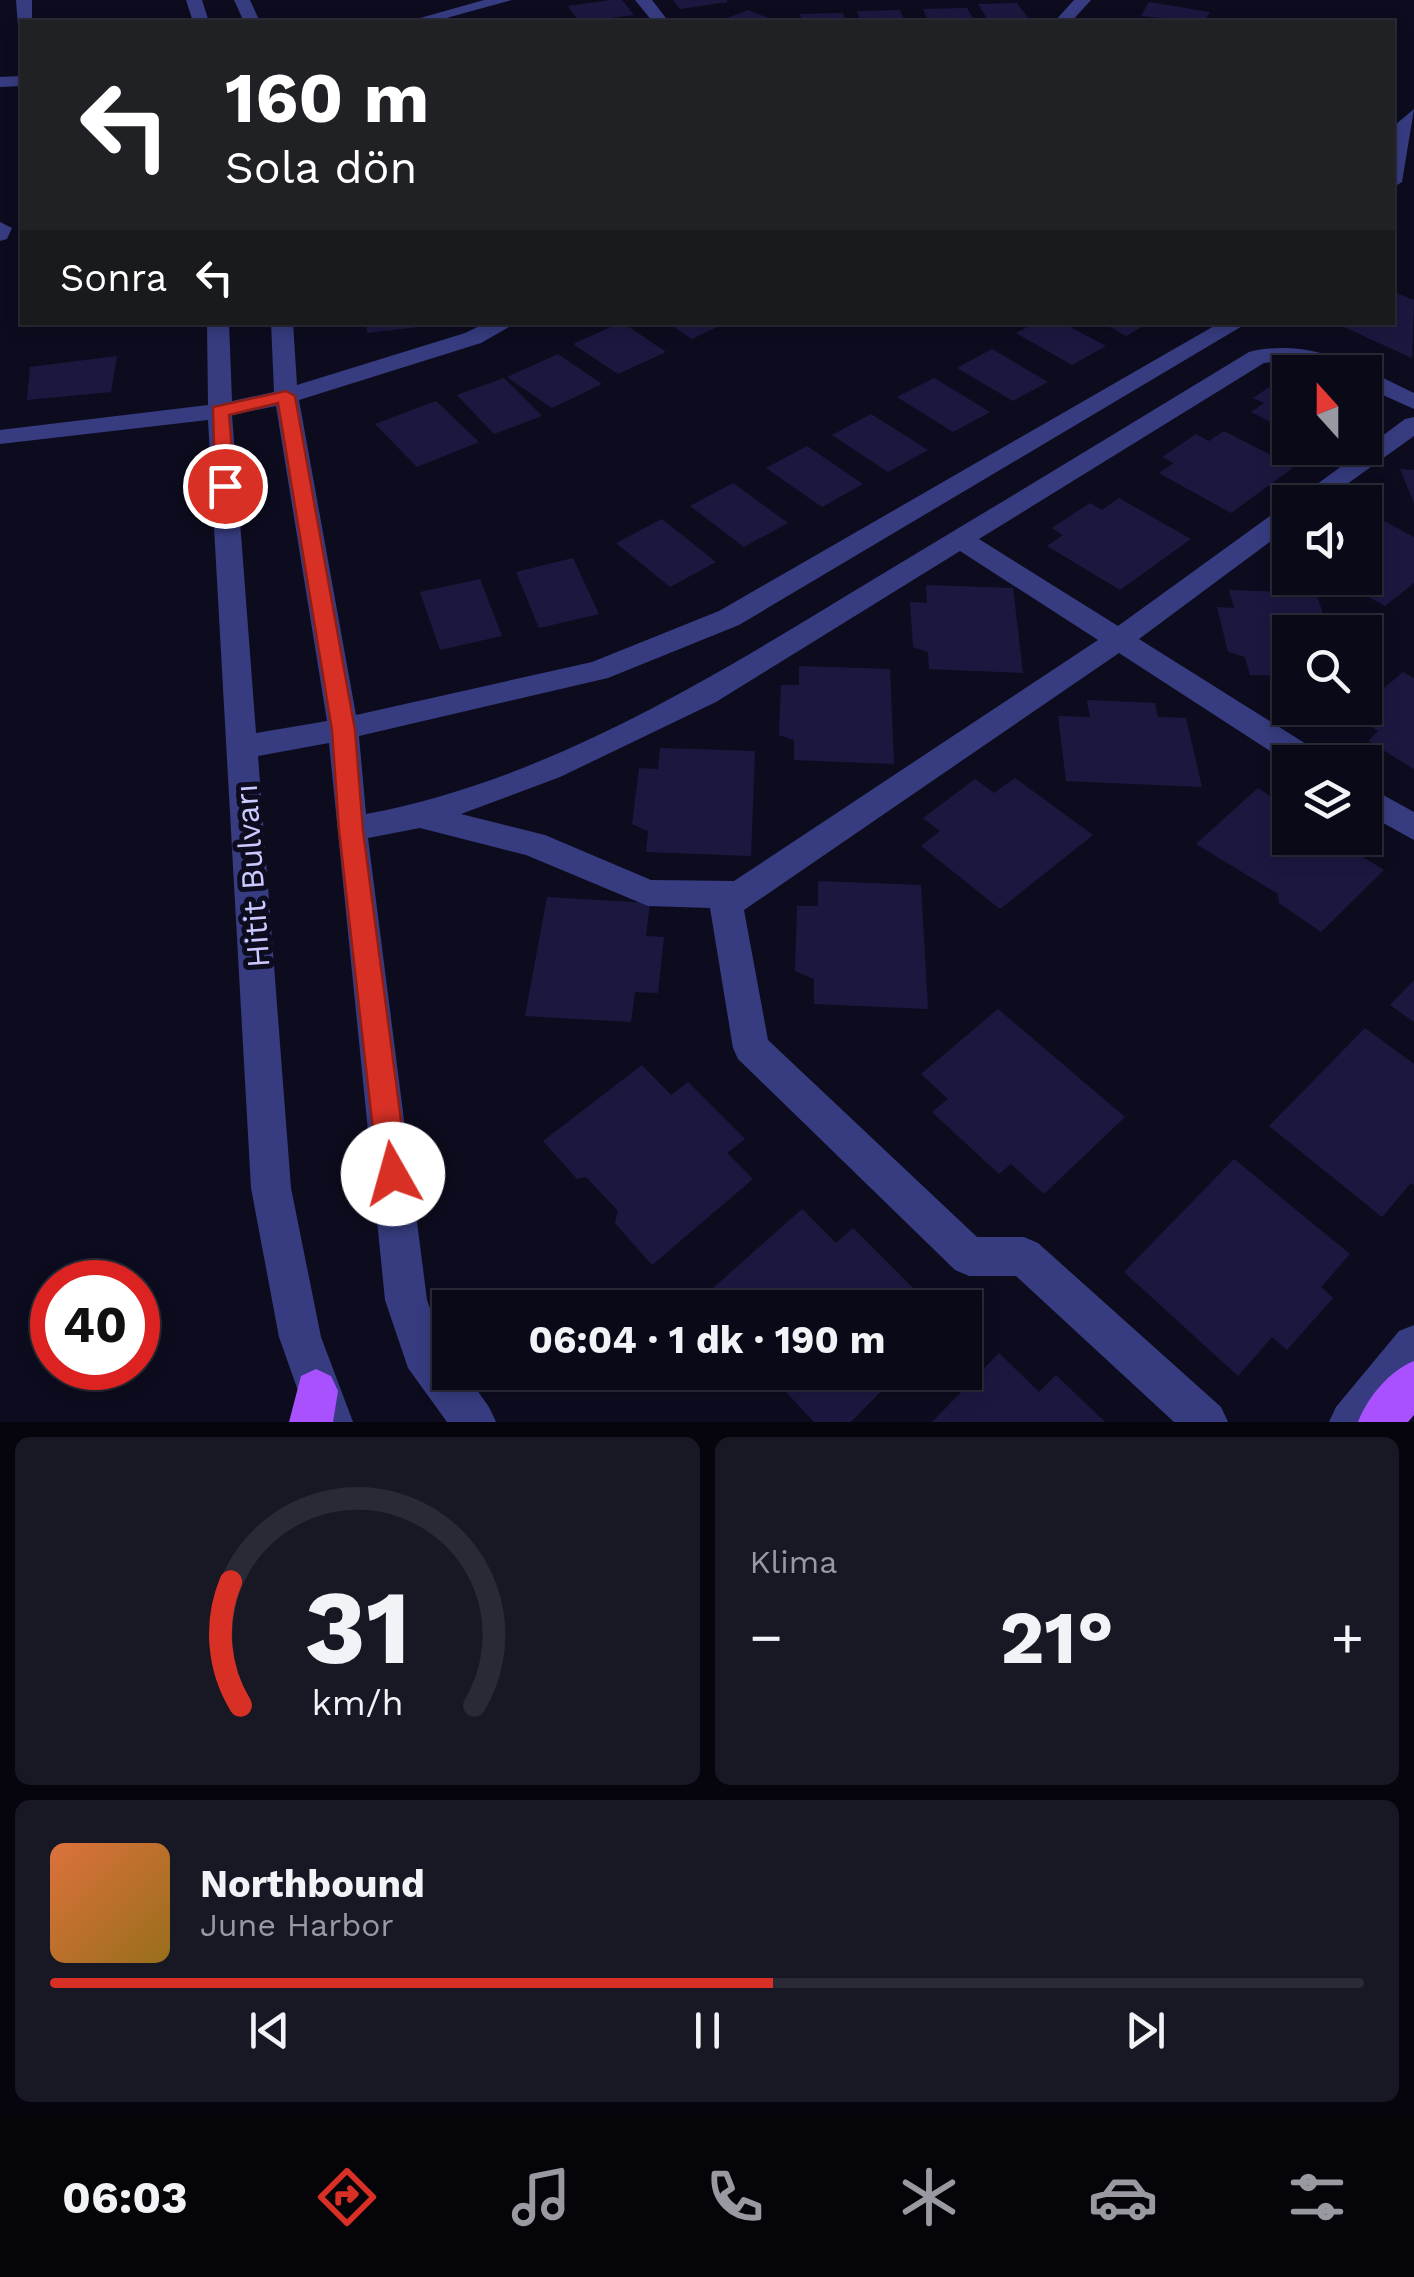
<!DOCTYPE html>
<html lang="tr">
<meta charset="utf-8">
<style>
:root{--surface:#0a0917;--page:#181724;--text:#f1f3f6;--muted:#999aa1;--line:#2a2a36;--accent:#d93025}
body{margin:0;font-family:"Work Sans",sans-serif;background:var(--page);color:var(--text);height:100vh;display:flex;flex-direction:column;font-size:38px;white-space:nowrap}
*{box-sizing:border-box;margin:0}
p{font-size:32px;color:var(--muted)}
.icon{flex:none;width:55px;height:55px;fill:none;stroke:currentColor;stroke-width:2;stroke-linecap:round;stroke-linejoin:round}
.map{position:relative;height:1422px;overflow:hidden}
.sheet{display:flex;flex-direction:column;gap:15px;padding:15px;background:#06050d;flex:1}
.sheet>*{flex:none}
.top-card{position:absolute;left:20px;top:20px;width:1375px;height:305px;border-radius:0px;box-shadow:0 5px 15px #0003,0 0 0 2px var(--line);background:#202124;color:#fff;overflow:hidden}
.needle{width:65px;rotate:339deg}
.controls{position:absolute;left:1272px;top:355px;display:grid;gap:20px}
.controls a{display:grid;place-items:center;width:110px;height:110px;border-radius:0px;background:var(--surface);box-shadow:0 5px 15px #0003,0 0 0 2px var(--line);font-size:50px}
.speed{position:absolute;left:30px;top:1260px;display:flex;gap:20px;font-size:50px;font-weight:700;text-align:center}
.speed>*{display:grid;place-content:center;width:130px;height:130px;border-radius:50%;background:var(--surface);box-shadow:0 5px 15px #0003,0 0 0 2px var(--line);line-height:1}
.speed .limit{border:15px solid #d22;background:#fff;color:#111}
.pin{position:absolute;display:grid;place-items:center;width:85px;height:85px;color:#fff;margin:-42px;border:5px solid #fff;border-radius:50%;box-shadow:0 2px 10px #0007}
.me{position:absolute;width:110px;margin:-55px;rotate:353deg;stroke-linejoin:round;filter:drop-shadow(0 0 8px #0008)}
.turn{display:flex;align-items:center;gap:35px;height:210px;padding:0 40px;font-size:45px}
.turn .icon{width:130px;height:130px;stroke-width:2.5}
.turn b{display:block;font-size:70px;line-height:85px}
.then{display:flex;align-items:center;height:95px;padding:0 40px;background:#0003;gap:20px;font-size:38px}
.big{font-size:75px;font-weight:700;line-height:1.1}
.sheet .tile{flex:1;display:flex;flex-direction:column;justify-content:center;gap:15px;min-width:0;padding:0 35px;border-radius:15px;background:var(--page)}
.sheet .dial{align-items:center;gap:0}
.dial svg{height:260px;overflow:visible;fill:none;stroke:var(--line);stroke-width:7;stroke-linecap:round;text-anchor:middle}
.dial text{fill:var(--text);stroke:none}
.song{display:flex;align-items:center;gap:30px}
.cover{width:120px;height:120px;border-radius:15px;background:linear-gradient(135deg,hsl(20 70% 55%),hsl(40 70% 35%))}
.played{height:10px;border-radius:5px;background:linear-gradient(90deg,var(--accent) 55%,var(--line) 55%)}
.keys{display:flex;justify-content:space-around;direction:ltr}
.heat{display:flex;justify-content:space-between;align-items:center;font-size:55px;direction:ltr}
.sheet .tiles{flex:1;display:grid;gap:15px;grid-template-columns:1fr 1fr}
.tile:last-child{grid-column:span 2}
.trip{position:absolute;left:432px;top:1290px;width:550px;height:100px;border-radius:0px;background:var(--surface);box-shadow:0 5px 15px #0003,0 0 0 2px var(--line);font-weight:700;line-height:100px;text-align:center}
.menu{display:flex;height:160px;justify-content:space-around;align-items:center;background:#040409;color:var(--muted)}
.menu .icon{width:70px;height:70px}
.menu .selected{color:var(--accent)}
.menu b{font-size:45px;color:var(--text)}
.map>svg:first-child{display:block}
.building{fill:#1b1840}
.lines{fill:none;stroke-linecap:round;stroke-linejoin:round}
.minor{fill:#363c7f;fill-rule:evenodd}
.major{fill:#a951ff;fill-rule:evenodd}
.route{fill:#d93025;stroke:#8d1f18;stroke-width:2.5}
.labels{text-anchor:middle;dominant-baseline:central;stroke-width:10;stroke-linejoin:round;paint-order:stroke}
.street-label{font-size:32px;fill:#cacaff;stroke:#0d0c1f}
</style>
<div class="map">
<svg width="1414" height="1422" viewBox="0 0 1414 1422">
<rect width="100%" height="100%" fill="#0d0c1f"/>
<path class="building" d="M611,0H622L634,15L579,22L568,6Z
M673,0H727V2L680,9Z
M1149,2L1210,12L1204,22L1141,16Z
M1017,3L1031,22H989L978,4Z
M967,8L975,22H929L923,9Z
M748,10L779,22H717Z
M900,10L905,22H861L857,11Z
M843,13L846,22H802L800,14Z
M1396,293L1414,300L1412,358L1344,327L1350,322H1392V295Z
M366,322H437V325L367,333Z
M622,322L666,352L618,374L573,344Z
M666,322H728L692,339Z
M1036,322H1061L1106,346L1072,365L1016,333Z
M1101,322H1151L1126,336Z
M992,349L1048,382L1013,401L957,368Z
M558,354L602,384L552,408L507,377Z
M117,356L111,392L27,400L30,367Z
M1284,377L1290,380V432L1251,412L1264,403L1253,398Z
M504,378L542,416L494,434L457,395Z
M934,378L990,412L953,432L897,397Z
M436,401L479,442L417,467L375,424Z
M871,414L928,450L888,472L832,435Z
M1224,431L1294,467L1231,513L1159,473L1174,463L1162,457L1196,434L1209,441Z
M807,446L863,484L822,507L766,468Z
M1400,469L1414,470V503Z
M733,483L788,523L744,547L690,506Z
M1119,498L1191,539L1120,590L1047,546L1063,535L1052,528L1090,503L1102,510Z
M1373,515L1414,537V583L1385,606L1335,578H1365V521Z
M662,519L716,562L670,587L616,543Z
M573,558L599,614L539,628L516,572Z
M480,579L502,636L440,650L420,592Z
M926,585L1013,588L1023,673L929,669L928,652L913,647L910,602L927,603Z
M1229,590L1316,593L1329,632H1290V676L1250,675L1245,657L1228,652L1217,607L1234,608Z
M799,666L890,669L894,764L794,760V740L779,735L781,685H799Z
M1403,672L1414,678V769L1368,741L1378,731L1352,715Z
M1087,700L1155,703L1158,717L1186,718L1202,787L1066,781L1058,716L1090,717Z
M660,748L755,751L751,856L646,852L648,831L632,824L639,768L658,769Z
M1015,778L1093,835L1000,909L921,846L940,831L923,818L975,779L994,793Z
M1258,788L1290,809V838H1360L1366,841L1355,852L1384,870L1321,932L1279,903L1278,894L1196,844Z
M818,881L921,885L928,1009L814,1004V979L795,971L797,906H818Z
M547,897L650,903L646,936L664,937L658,993L635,992L631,1022L525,1016Z
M1414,980V1022L1390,1005Z
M998,1009L1125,1117L1044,1194L1011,1164L999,1174L932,1112L948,1099L921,1074Z
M1365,1028L1414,1064V1185L1411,1183L1382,1217L1269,1126Z
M642,1065L671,1095L688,1082L745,1139L727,1153L753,1179L652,1265L615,1223L618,1211L586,1177L577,1179L543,1141Z
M1234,1159L1350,1254L1321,1287L1333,1298L1287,1350L1272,1337L1238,1376L1124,1272Z
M802,1209L836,1243L853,1228L919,1294L905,1308H713L703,1297Z
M999,1353L1039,1392L1056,1375L1105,1422H932Z
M783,1372H900L851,1422H814L786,1392L789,1378Z"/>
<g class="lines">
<path class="minor" d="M16,0H32V22L18,26Z
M186,0H202L209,22H193Z
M234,0H250L260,22H244Z
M484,0H512L432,22H406Z
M635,0H652L669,22H653Z
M1074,0H1091L1071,22H1054Z
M22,76V86L0,87V77Z
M1414,109L1402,182L1392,188L1395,125Z
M0,222L12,228L7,239L0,241Z
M207,322H229L232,401L274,392L271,322H293L297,385L465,333L488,322H518L481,343L299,400L356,715L592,662L719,611L1221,322H1249L739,625L608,678L359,736L366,814C553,779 719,673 879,576C1002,502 1126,427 1249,352C1311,337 1360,367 1414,393V409L1365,387V372C1330,372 1300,357 1264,363L979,539L1118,626L1281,508L1290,506V527L1139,639L1322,754L1326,762L1290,764L1119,653L744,910L768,1040L977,1237H1024L1038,1243L1221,1407L1228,1422H1174L1016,1276H969L955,1270L738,1059L733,1048L710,908L648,906L526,855L420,828L368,838L427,1300C435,1324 450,1348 450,1372H464L489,1407L496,1422H447L408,1368L385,1300L329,743L258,756L291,1188L321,1337L353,1422H309L279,1337L251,1188L208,420L0,444V430L208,405ZM276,406L327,721L256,733L232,415ZM960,551L1098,640L734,881L651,880L545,835L461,814L560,777L716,702Z
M1414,417V436L1322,502H1293L1405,419Z
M1365,785L1414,812V840L1365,813Z
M1414,1325V1379L1379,1422H1329L1336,1407L1399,1331Z"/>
<path class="major" d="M1414,1361V1415L1408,1422H1358C1368,1397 1389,1371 1414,1361Z
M316,1369L331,1376L338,1391L333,1422H289L301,1376Z"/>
</g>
<path class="route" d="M286,391L295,396L355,730L363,830L408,1174L403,1184L393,1188L383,1184L378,1174L339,830L332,730L278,403L229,415L235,486L225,492L215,486L213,407Z"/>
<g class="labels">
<g class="street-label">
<text transform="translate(252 876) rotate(-94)">Hitit Bulvarı</text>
</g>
</g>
</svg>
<div class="controls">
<a><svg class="needle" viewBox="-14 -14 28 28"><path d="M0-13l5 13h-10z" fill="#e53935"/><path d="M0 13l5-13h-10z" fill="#999aa1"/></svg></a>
<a><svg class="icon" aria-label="sound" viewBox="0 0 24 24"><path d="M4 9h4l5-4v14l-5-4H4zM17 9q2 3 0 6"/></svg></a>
<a><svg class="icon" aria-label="search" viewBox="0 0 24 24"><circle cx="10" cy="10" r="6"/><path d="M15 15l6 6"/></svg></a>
<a><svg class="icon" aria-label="layers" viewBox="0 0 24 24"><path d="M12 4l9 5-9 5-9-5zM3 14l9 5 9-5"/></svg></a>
</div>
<div class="speed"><div class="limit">40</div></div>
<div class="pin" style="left:225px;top:486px;background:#d93025"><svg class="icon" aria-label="arrive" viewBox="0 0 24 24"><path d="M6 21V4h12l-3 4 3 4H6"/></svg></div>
<svg class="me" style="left:393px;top:1174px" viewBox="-20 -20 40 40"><circle r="19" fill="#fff"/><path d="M0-13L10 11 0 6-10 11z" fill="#d93025"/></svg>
<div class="trip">06:04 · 1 dk · 190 m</div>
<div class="top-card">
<div class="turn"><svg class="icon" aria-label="left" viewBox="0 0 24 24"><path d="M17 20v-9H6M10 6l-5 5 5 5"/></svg><div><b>160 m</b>Sola dön</div></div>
<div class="then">Sonra<svg class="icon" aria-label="left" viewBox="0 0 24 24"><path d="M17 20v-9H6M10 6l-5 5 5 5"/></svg></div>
</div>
</div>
<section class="sheet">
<div class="tiles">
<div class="tile dial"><svg viewBox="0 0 100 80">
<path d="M14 69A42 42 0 1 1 86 69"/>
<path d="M14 69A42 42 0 0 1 11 31" stroke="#d93025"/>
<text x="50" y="56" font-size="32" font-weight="700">31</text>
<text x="50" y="72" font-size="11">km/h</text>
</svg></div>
<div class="tile"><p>Klima</p>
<div class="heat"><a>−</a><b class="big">21°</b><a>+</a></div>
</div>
<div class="tile">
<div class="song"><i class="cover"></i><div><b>Northbound</b><p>June Harbor</p></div></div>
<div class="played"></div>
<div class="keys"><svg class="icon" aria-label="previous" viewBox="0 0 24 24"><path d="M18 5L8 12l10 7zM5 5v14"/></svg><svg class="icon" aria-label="pause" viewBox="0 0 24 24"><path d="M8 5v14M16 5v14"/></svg><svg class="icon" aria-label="next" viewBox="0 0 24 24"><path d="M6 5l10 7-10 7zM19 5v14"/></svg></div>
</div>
</div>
</section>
<nav class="menu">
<b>06:03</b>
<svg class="icon selected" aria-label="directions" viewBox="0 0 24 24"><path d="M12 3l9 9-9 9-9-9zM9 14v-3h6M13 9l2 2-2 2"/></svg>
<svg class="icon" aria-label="music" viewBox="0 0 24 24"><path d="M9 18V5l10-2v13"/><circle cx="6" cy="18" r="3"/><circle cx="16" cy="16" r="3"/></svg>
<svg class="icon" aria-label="phone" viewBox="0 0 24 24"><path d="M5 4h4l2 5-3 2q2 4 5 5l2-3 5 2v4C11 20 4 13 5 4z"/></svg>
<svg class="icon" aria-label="climate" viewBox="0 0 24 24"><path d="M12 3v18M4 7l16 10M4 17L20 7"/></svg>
<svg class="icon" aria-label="car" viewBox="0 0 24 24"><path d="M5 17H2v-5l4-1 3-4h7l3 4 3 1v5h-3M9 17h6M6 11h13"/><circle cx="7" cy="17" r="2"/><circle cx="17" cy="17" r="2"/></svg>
<svg class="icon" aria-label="filters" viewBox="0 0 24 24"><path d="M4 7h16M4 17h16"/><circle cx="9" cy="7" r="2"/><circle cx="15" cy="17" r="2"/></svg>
</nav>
